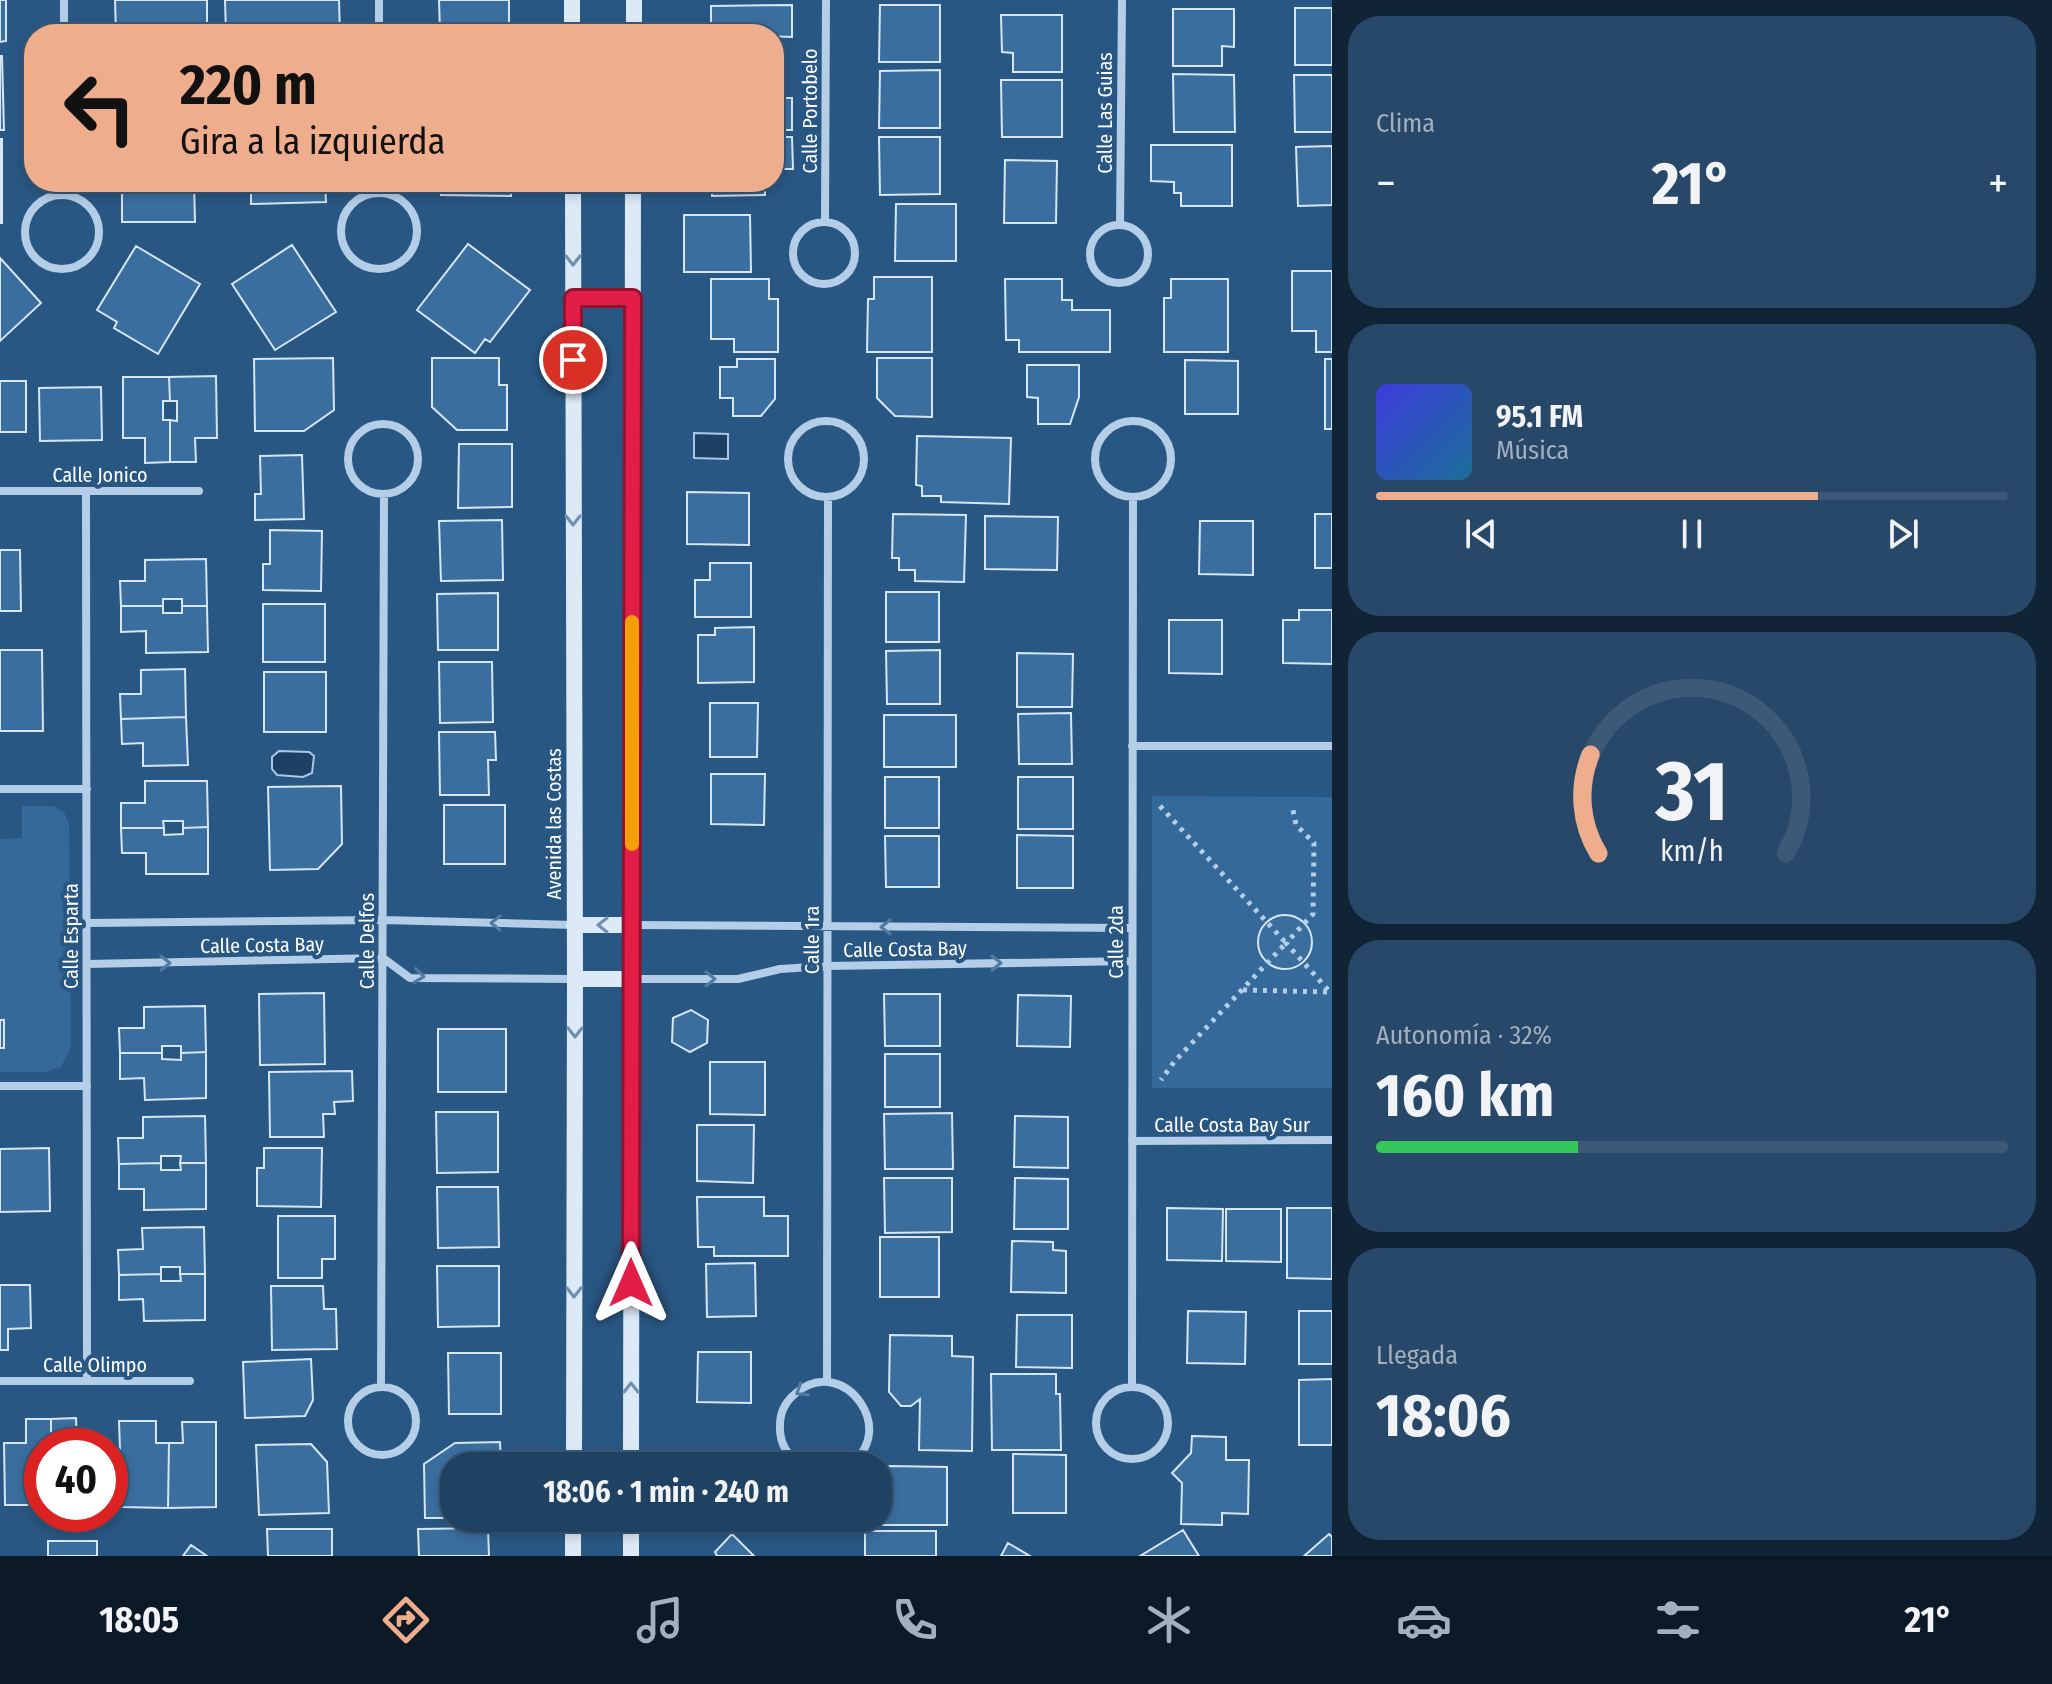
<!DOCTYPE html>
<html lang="es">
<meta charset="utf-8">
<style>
:root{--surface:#1f4162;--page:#274868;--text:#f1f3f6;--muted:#a1afbe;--line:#3c5a77;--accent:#eead8d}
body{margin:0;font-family:"Fira Sans Condensed",sans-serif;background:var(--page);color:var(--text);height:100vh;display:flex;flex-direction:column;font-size:30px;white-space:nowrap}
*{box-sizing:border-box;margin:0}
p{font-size:26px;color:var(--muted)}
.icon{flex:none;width:44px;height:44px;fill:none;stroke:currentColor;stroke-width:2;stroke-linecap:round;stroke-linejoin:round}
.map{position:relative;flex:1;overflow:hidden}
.side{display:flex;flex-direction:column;gap:16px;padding:16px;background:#112436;width:720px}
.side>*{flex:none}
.top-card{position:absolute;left:24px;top:24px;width:760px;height:168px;border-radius:32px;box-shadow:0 4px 12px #0003,0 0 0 2px var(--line);background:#eead8d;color:#111;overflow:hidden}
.speed{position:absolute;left:24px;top:1428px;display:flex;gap:16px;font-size:40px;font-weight:700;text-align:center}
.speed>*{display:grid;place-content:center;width:104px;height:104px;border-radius:50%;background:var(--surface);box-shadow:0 4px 12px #0003,0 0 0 2px var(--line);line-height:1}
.speed .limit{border:12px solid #d22;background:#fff;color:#111}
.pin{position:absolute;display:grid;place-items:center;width:68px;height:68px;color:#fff;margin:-34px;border:4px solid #fff;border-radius:50%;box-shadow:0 2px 8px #0007}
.me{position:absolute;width:88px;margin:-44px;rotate:0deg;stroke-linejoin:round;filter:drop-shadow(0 0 6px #0008)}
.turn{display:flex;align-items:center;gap:28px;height:168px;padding:0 24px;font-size:36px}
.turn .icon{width:104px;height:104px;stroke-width:2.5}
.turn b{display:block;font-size:56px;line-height:68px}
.big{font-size:60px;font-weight:700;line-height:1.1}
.side .card{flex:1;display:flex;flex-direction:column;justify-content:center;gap:12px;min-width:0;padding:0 28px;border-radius:32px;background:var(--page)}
.side .dial{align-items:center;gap:0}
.dial svg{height:208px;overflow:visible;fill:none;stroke:var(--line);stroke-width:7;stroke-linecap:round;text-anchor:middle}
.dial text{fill:var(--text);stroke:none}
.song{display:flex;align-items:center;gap:24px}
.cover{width:96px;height:96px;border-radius:12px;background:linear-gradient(135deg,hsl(240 70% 55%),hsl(200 70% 35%))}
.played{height:8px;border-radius:4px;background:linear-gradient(90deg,var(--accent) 70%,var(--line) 70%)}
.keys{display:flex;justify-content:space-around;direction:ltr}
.heat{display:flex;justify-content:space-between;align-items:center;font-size:44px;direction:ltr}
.charge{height:12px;border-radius:6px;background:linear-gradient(90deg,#34c759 32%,var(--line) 0)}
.trip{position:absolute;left:440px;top:1452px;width:452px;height:80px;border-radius:32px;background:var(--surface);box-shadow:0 4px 12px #0003,0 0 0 2px var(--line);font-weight:700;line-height:80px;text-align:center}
.tab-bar{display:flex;height:128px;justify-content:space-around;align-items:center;background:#0c1a27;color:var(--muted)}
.tab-bar .icon{width:56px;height:56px}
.tab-bar .current{color:var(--accent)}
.tab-bar b{font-size:36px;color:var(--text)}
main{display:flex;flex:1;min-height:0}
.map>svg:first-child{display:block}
.green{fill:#34699a}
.water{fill:#1d4064;stroke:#a7c9e7;stroke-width:2}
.building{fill:#3a6e9f;stroke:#d6e6f5;stroke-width:2}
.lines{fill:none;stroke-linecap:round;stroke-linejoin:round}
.path{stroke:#b3cee6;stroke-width:5;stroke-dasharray:4 6;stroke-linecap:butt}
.street{stroke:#b3cee6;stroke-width:8}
.secondary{stroke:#dce9f6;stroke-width:16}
.oneway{stroke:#7191b1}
.oneway2{stroke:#527ba1}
.route-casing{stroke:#92132f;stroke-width:20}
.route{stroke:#e11d48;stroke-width:14}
.slow{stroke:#f59e0b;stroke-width:14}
.labels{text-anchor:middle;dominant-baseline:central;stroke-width:8;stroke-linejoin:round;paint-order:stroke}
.street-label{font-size:20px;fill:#fff;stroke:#295783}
</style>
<main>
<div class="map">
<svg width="1332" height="1556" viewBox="0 0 1332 1556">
<rect width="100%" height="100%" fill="#295783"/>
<path class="green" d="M1152,796L1332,797V1088H1152Z
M22,806H54L64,812L69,825L71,1047L61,1067L45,1072H0V839L22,838Z"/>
<path class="water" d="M694,433L728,434V459L694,458Z
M279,751L309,752L314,756L312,773L303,777L277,775L272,769V757Z"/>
<path class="building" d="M0,0H6V41L0,42Z
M115,0H207V34H116Z
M225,0H339L340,34H226Z
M439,0H509V34H435V32H440Z
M792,5V37L711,34V6Z
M880,5H940V62H879Z
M1295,8H1332V65H1295Z
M1173,9H1234V47L1222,46V66H1173Z
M1001,15H1062V72H1013V53L1002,52Z
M0,56H2L4,130H0Z
M940,70V128H879L880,71Z
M1173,74L1234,75L1235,132H1174Z
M1294,75H1332V132H1295Z
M1001,80H1062V137H1002Z
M774,98H792V130H774Z
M774,137H792L793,169H774Z
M879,137H940V194L880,195Z
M0,139H2V223H0Z
M1151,145H1232V206H1181V193H1174V182L1151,181Z
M1332,146V205L1298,206L1296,147Z
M1005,160L1057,161L1056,223H1004Z
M129,182H194L195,222H122V188H129Z
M251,182H325L326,202L251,204Z
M441,182H511V196L441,195Z
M712,182H765V195L712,196Z
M896,204H956V261H895Z
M684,215H750L751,272H684Z
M468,244L530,290L490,342L485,339L475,353L417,310Z
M292,245L336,312L275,350L232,284Z
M136,246L200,284L158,354L114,328L117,322L97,310Z
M0,258L41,303L0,341Z
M1292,271H1332V352H1316V331H1292Z
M874,277H932V352H867L868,299H874Z
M711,279H769V299H778V352H734V339H711Z
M1005,279H1062V300H1072V310H1110V352H1019V340H1006Z
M1171,279H1228V352H1164V298H1171Z
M333,358L334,410L304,431H255L254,359Z
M432,358H499V385H507V430H457L432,407Z
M877,358H932V417L895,416L877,398Z
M737,359H775V399L761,416H733V398H720V367H737Z
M1325,359H1332V429H1325Z
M1185,360L1238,361V414H1185Z
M1027,365H1079V397L1070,424H1038V398L1027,397Z
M216,376L217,438H195L196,462H170V420L177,421V401H170L169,377Z
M123,377H169L170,401H163V420H170V462L145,463V438H123Z
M0,381H26V432H0Z
M101,387L102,440L40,441L39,388Z
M917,436L1011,438L1009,504L941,502V496H922V486L916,485Z
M459,444H512V507L458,508Z
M302,455L304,519L255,520V494H261L260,456Z
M687,492L749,493V545L687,544Z
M893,514L966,515L964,582L915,581V570H899V558H892Z
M1315,514H1332V568H1315Z
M985,516L1058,517L1057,570L985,569Z
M502,520L503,580L441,581L439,521Z
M1200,521H1253V575L1199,574Z
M270,530L322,531L321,591L263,590V564H270Z
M0,550H20L21,611H0Z
M206,559L207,606H182V599H163V606H121L120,581H145V560Z
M710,563H751V617H695V580H710Z
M886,592H939V642H886Z
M498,593V650H438L437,594Z
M263,604H325V662H263Z
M121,606H163V613H182V606H207L208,652L146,653V631L121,632Z
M1299,610H1332V664L1283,663V620H1299Z
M1169,620H1222V674L1169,673Z
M754,627V682L698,683V635H715V628Z
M0,650H42L43,731H0Z
M940,650V704H887L886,651Z
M1017,653L1073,654L1072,707H1017Z
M439,662H492L493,722L440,723Z
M185,669L186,717L121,719L120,694H141V670Z
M264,672H326V732H264Z
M710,703H758L757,757H710Z
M1071,713L1072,764H1019L1018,714Z
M884,715H956V767H884Z
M186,717L188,765L143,766V743L122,744L121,719Z
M439,732H495L496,760H488L489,795H440Z
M711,774H765L764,825L711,824Z
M885,777H939V828H885Z
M1018,777H1073V829H1018Z
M145,781H207L208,827L183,828V821H163L164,828H121V803H145Z
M341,786L342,844L318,869L270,870L268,787Z
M444,805H505V864H444Z
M208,827V874H146V853H122L121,828H164V835L183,834V828Z
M1017,835L1073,836V888H1017Z
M885,836H939V887H886Z
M1258 942a27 27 0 1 1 54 0a27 27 0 1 1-54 0Z
M324,993L325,1064L260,1065L259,994Z
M884,994H940V1046H885Z
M1018,995L1071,996L1070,1047L1017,1046Z
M205,1006L206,1052L181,1053V1046H162V1053H120L119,1028H144V1007Z
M691,1010L708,1020L707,1043L690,1052L672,1042L673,1018Z
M0,1020H4V1048H0Z
M438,1029H506V1092H438Z
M206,1052V1098L145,1100L144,1078L120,1079V1053H162V1059L181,1060V1053Z
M885,1054H940V1107H885Z
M710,1062H765V1115L710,1114Z
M352,1071L353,1101L334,1102L335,1114H323L324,1137H270L269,1072Z
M436,1112H498V1172L437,1173Z
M952,1113L953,1169H885L884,1114Z
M205,1116L206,1163H180L181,1156H161V1163L119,1164L118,1138H143V1117Z
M1015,1116L1068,1117V1168L1014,1167Z
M697,1125H754L753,1183L697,1181Z
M49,1148L50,1211L0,1212V1149Z
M264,1148H322L321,1207L257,1206V1168H264Z
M161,1163V1170H181L180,1163H206V1209L144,1210V1189H119V1164Z
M884,1178H952V1232L885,1233Z
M1015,1178L1068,1179V1229H1014Z
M437,1187H498L499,1247L438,1248Z
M697,1197H764V1216H788V1256H714V1247H698Z
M1167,1208L1223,1209L1222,1261L1167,1260Z
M1287,1208H1332V1279L1287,1278Z
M1226,1209H1281V1262L1226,1261Z
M278,1216H335V1259H322V1278H278Z
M204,1227L205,1274H180V1267H161V1274L119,1275L118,1250L143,1249L142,1228Z
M880,1237H939V1297H880Z
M1012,1241L1053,1242V1250L1066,1251V1293L1011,1292Z
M755,1263L756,1316L707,1317L706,1264Z
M437,1266H499V1326L438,1327Z
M161,1274V1281H181L180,1274H205V1320L144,1321L143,1299L119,1300V1275Z
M0,1285H30L31,1328L8,1329V1350H0Z
M271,1286H323L324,1309H336L337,1349L272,1350Z
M1188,1311L1246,1312L1245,1364L1187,1363Z
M1299,1311H1332V1364H1299Z
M1017,1315H1072V1368L1016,1367Z
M890,1335L952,1336V1356L973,1357L972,1451L919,1450L920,1399L911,1406H901L889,1392Z
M698,1352H751V1403L697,1402Z
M448,1353H501V1414H449Z
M311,1359L313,1400L305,1416L245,1418L243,1362Z
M991,1374H1056V1394H1060L1061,1450H992Z
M1332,1379V1445H1299V1380Z
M76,1418L77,1443H97L98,1446H51V1419Z
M26,1419H51V1446H42V1505H5L4,1443H26Z
M119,1421H156V1443H169L168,1508L122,1507Z
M182,1422H216V1507L168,1508L169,1443H183Z
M1192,1436L1226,1437V1460H1249L1248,1514L1222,1513V1525L1181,1524L1182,1483L1172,1473L1191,1453Z
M500,1442L501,1466H454V1518H425L424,1464L455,1443Z
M311,1444L327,1462L329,1513L259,1515L256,1445Z
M1013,1454L1066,1455V1513H1013Z
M889,1466L947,1467V1525H829V1518H878V1475Z
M702,1518H774V1522H702Z
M488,1528L489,1556H419L418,1529Z
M267,1529H332V1556H268Z
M1183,1530L1199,1556H1140Z
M865,1531H936V1556H865Z
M732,1534L754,1556H717L715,1552Z
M1329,1534L1332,1537V1556H1304Z
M48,1541H97V1556H48Z
M1008,1543L1030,1556H1001Z
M191,1545L207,1556H183Z"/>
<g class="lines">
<path class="path" d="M1160,806L1286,943L1174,1062L1161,1080
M1243,990L1330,992L1286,943L1313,914L1314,843L1296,825L1292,805"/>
<path class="street" d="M379,0V34
M64,34V0
M341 231a38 38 0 1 1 76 0a38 38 0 1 1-76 0Z
M25 232a37 37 0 1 1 74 0a37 37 0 1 1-74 0Z
M825,222L826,0
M793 253a31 31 0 1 1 62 0a31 31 0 1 1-62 0Z
M1120,225L1122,0
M1090 254a29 29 0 1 1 58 0a29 29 0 1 1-58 0Z
M1095 459a38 38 0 1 1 76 0a38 38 0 1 1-76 0Z
M788 459a38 38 0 1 1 76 0a38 38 0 1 1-76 0Z
M348 459a35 35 0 1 1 70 0a35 35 0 1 1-70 0Z
M0,491H199
M86,491L87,1381
M1132,746H1332
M0,789H87
M87,923L383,920L574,925
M632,925L1132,928
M87,964L383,958L410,978L575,979
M633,979H738L780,969L828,966L1132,961
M0,1086H87
M1132,1141L1332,1140
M0,1381H190
M827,1382L828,497
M381,1387L384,495
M1132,1387L1133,497
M348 1421a34 34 0 1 1 68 0a34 34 0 1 1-68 0Z
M1096 1423a36 36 0 1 1 72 0a36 36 0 1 1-72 0Z
M803,1466C788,1457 779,1443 780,1425C780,1412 786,1401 796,1393C845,1352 902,1435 846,1466"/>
<path class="secondary" d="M572,0V34
M634,34V0
M573,182L575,979L574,1466
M573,298H633
M574,925H632
M575,979H632
M631,1466L633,182
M573,1556V1518
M631,1556V1518"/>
</g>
<defs><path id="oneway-chevron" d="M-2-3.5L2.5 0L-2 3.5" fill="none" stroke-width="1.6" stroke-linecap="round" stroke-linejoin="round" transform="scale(2)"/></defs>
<g class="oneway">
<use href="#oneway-chevron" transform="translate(573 260) rotate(90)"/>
<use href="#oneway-chevron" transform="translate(573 520) rotate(90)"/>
<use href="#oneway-chevron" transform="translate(603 925) rotate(180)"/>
<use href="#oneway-chevron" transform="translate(575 1032) rotate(90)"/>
<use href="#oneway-chevron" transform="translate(574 1292) rotate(90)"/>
<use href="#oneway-chevron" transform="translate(631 1388) rotate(-90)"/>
</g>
<g class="oneway2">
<use href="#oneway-chevron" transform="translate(496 923) rotate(-179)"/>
<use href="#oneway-chevron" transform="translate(886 927) rotate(-180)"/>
<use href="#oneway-chevron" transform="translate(165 963) rotate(-1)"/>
<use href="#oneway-chevron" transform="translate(996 963) rotate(-1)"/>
<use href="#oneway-chevron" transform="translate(419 976) rotate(7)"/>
<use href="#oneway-chevron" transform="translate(710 979)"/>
<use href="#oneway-chevron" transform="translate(801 1391) rotate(147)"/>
</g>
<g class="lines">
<g class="route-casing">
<path id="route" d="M573,360V298H633L631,1283"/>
</g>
<use href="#route" class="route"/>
<path class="slow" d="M632,844V622"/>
</g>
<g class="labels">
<g class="street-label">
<text transform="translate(810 111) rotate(-90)">Calle Portobelo</text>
<text transform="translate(1105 113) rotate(-90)">Calle Las Guias</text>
<text x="100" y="475">Calle Jonico</text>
<text transform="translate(554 824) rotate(-90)">Avenida las Costas</text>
<text transform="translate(71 936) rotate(-90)">Calle Esparta</text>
<text transform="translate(812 940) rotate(-90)">Calle 1ra</text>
<text transform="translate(367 941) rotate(-90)">Calle Delfos</text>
<text transform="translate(1116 942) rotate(-90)">Calle 2da</text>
<text transform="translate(262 945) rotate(-1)">Calle Costa Bay</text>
<text transform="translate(905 949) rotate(-1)">Calle Costa Bay</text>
<text x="1232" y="1125">Calle Costa Bay Sur</text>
<text x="95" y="1365">Calle Olimpo</text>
</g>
</g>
</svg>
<div class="speed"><div class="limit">40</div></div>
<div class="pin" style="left:573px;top:360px;background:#d93025"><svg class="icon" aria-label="arrive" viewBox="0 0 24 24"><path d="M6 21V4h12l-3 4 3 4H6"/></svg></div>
<svg class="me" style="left:631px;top:1283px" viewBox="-20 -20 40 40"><path d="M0-17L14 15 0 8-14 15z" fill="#e11d48" stroke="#fff" stroke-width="4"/></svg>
<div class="trip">18:06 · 1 min · 240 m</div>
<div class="top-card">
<div class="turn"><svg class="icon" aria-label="left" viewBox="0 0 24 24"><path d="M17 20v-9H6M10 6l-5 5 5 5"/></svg><div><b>220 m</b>Gira a la izquierda</div></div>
</div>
</div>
<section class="side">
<div class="card"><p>Clima</p>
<div class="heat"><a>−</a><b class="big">21°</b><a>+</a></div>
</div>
<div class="card">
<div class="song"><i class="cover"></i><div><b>95.1 FM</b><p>Música</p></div></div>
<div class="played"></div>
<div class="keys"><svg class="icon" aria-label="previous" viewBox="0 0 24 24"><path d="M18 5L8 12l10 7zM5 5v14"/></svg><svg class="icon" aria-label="pause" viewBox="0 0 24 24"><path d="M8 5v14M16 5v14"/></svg><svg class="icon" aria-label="next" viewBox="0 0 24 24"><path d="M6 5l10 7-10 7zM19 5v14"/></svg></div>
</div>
<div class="card dial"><svg viewBox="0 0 100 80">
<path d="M14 69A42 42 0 1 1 86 69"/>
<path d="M14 69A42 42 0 0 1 11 31" stroke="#eead8d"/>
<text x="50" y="56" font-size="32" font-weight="700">31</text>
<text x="50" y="72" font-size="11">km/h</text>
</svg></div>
<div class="card"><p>Autonomía · 32%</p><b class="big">160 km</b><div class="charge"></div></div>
<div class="card"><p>Llegada</p><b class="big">18:06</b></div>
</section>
</main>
<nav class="tab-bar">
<b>18:05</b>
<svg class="icon current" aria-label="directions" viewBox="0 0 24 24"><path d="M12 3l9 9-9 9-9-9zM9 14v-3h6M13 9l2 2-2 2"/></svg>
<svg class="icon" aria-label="music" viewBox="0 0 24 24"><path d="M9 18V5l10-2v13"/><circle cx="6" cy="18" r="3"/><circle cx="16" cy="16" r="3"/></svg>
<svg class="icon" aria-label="phone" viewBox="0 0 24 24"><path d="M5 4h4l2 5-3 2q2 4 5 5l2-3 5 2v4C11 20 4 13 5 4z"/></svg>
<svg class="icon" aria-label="climate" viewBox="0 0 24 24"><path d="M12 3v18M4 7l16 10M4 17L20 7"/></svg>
<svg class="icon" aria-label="car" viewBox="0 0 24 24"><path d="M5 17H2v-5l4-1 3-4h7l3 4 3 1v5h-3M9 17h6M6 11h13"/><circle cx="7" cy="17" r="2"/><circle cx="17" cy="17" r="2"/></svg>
<svg class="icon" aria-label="filters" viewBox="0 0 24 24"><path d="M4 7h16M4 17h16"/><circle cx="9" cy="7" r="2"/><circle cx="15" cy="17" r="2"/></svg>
<b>21°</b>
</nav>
